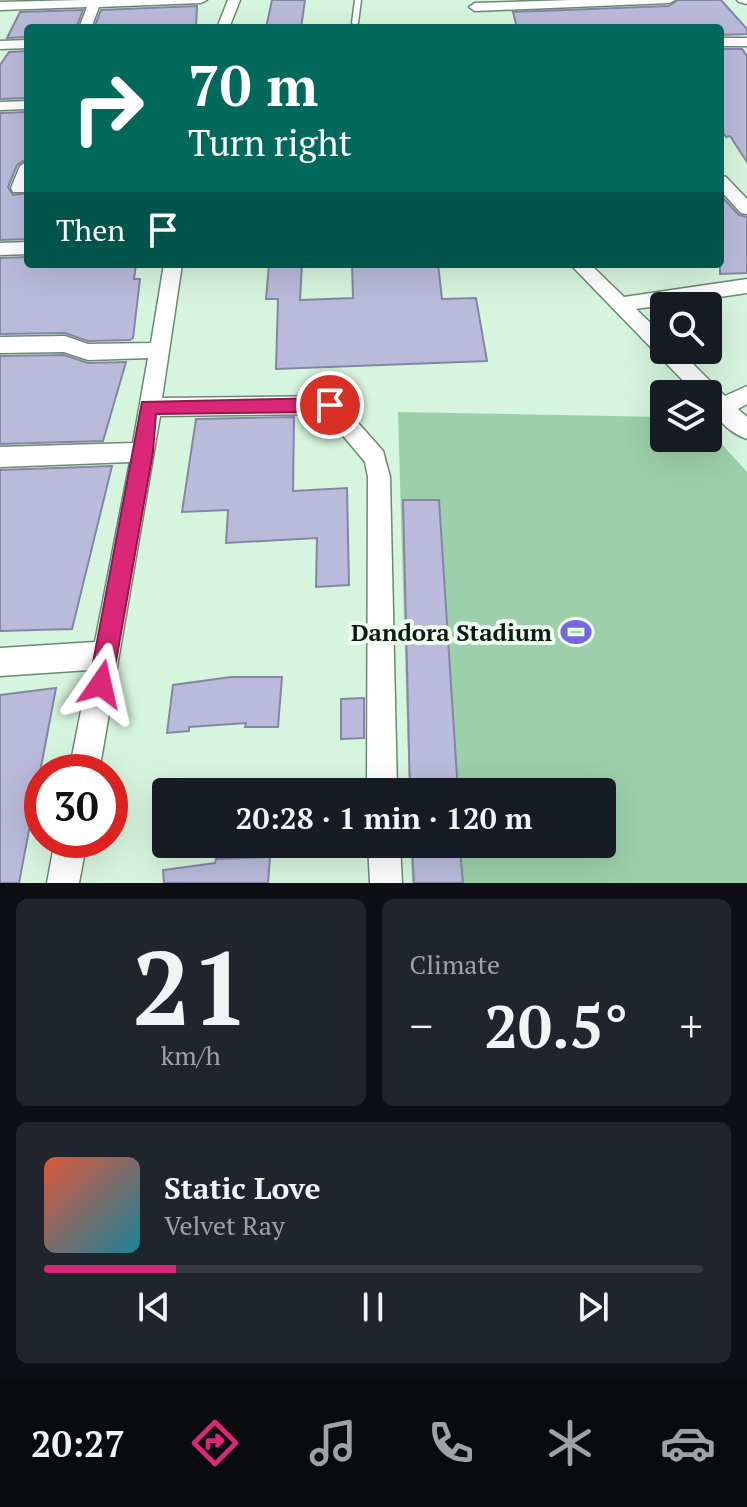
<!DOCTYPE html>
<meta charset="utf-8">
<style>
:root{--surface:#171b24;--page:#20242c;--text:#f1f3f6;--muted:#9ea1a6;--line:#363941;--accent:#db2777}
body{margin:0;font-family:"PT Serif",serif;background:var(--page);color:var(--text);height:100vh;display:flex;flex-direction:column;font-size:30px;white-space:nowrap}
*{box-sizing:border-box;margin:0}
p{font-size:26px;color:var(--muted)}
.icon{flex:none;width:44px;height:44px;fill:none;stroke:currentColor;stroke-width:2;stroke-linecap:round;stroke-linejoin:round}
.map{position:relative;height:883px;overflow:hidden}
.sheet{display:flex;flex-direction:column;gap:16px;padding:16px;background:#0d0f14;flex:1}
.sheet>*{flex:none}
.banner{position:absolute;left:24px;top:24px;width:700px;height:244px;border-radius:8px;box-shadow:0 8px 32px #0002;background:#00695c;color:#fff;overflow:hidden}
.buttons{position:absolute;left:650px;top:292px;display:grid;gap:16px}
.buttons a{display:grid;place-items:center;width:72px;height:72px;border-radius:8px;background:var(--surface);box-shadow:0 8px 32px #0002;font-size:40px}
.speed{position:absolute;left:24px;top:754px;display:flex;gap:16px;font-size:40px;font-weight:700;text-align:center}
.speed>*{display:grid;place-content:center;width:104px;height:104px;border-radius:50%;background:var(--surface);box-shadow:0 8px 32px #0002;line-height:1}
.speed .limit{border:12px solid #d22;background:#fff;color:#111}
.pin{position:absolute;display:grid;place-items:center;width:68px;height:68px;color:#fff;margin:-34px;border:4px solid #fff;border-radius:50%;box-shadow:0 2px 8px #0007}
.me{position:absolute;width:88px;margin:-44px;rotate:11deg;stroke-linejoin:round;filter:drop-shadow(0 0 6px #0008)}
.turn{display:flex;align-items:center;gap:28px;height:168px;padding:0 32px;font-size:36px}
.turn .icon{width:104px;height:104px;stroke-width:2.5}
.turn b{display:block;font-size:56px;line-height:68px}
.then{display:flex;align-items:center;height:76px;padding:0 32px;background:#0003;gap:16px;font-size:30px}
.big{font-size:60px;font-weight:700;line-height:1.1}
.sheet .tile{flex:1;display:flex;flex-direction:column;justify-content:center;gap:12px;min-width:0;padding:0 28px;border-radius:12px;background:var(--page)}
.sheet .dial{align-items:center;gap:0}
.dial b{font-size:104px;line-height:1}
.song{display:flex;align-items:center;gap:24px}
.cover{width:96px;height:96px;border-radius:12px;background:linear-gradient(135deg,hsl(10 70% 55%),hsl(190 70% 35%))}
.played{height:8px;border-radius:4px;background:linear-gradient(90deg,var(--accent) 20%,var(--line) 20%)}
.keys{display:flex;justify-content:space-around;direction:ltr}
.heat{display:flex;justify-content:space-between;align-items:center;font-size:44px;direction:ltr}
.sheet .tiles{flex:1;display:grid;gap:16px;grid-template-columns:1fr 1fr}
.tile:last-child{grid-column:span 2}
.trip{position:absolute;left:152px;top:778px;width:464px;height:80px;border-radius:8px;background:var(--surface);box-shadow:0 8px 32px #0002;font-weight:700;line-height:80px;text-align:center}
.tab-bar{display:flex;height:128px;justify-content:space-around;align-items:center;background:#090b0e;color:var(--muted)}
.tab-bar .icon{width:56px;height:56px}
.tab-bar .selected{color:var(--accent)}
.tab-bar b{font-size:36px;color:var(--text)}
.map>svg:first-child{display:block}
.green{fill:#9bd0aa}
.building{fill:#babbdb;stroke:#8686a4;stroke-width:2}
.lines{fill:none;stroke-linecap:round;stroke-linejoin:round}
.service-casing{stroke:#6c8873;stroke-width:3}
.minor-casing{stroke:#6c8873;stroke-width:3}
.service{fill:#fff;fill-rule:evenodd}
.minor{fill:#fff;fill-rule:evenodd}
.route{fill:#db2777;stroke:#8e194d;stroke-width:2}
.labels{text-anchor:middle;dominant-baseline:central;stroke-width:8;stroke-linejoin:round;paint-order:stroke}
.near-poi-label{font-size:24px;font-weight:bold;fill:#0f1a12;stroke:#ecfff1;text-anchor:end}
</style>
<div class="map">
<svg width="747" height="883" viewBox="0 0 747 883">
<rect width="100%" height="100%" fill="#d6f5de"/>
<path class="green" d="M398,412L664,417V438H708V429L747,472V883H412L411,844H602V792H409Z"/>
<path class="building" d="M272,0H305L301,28H266Z
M678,0H721L747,29V34L720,35V28H517L513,12L669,6Z
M197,6L196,28H94L101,10Z
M83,10L76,28H28V37L7,38L20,12Z
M720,49H742L747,56V162L730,136L726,137L720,128Z
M28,51V98L0,99V65L9,52Z
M28,112V158L17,165L8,187L13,195L28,193V239L0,240V113Z
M723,198L739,215L747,217V273L720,274V199Z
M28,257V264H136L134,279H140L133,338L130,340L88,341L65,333L0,334V258Z
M269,264H302L300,300L353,298L352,264H438L442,299L476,298L487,361L276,369L278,299H266Z
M64,355L88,363L126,362L103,441L0,444V356Z
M294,417L293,491L347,488L349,585L316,587L317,538L226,543L228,510L182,512L196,419Z
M112,466L72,629L0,631V470Z
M403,500H439L458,792H410Z
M231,677H282L278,727H245L246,723L189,727V731L167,733L173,685Z
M56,688L19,883H0V695Z
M364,698V738L341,739V699Z
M460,850L463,883H414L412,851Z
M270,857L268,883H164L163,870L215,863L216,859Z"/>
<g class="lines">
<g class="service-casing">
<path id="service" d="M355,0H361L358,23L355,25L352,23Z"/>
</g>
<g class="minor-casing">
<path id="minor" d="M83,0H207L201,3L99,7L91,28H79L87,7L0,10V2Z
M228,0H240L229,28H217Z
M572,0H675L669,3L475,11L469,7L475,3Z
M737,0H747V4L739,2Z
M720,38H747V46H720Z
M28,40V48L0,49V41Z
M28,101V109L0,110V102Z
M28,161L27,188L25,192H13L11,188L20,166Z
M720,175L726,177L747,199V214L741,213L720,190Z
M28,242V254L0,255V243Z
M164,264H182L162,398L330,396L337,399L383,451L390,477L397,792H367L368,477L365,462L325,414L160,416L99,772H69L89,670L0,676V648L95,642L130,462L0,467V447L133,443L148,358L88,360L64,352L0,353V337L65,336L88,344L151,343Z
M570,264H590L624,297L747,279V293L636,309L664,336V350H679L725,396L747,386V404L738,409L747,417V439C729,433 708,413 708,394H696Z
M55,840H87L79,883H47Z
M368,844H400L402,883H370Z"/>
</g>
<use href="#service" class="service"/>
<use href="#minor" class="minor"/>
</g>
<path class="route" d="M330,398L338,405L330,412L156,414L153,452L112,684L109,693L101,696L92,693L89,684L142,402Z"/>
<defs>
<g id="stadium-bare" transform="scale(2.4)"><path d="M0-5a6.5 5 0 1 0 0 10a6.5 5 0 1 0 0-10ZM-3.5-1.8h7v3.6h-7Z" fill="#7566e1" stroke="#ecfff1" stroke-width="2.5" paint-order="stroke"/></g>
</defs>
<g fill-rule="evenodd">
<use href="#stadium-bare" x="576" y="632"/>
</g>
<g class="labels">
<g class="near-poi-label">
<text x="552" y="632">Dandora Stadium</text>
</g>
</g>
</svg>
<div class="buttons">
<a><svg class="icon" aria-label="search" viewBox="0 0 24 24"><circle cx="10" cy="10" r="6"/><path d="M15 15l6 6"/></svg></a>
<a><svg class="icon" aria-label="layers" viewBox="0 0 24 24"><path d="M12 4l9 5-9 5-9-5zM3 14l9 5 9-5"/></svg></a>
</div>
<div class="speed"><div class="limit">30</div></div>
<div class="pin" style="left:330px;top:405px;background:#d93025"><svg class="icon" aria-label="arrive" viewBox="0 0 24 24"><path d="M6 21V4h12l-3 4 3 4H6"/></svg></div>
<svg class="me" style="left:101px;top:684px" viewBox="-20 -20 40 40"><path d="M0-17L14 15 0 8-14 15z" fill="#db2777" stroke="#fff" stroke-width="4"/></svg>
<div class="trip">20:28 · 1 min · 120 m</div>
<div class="banner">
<div class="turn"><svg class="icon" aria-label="right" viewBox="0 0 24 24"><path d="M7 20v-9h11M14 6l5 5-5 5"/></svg><div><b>70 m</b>Turn right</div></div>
<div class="then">Then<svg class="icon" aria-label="arrive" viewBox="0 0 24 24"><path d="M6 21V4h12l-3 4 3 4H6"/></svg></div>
</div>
</div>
<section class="sheet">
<div class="tiles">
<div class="tile dial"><b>21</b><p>km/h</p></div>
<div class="tile"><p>Climate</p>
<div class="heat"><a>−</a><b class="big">20.5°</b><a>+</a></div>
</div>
<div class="tile">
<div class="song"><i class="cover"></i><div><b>Static Love</b><p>Velvet Ray</p></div></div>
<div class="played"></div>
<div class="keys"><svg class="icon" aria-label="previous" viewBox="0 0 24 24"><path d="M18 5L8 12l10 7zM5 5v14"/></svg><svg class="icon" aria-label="pause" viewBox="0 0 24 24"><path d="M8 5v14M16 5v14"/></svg><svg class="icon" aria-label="next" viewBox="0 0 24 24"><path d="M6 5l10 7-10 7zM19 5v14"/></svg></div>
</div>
</div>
</section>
<nav class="tab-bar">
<b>20:27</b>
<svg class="icon selected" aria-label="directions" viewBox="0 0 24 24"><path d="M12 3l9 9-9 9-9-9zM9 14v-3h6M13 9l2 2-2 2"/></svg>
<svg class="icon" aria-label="music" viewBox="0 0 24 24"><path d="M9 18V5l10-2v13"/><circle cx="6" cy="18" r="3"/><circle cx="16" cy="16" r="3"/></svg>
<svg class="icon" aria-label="phone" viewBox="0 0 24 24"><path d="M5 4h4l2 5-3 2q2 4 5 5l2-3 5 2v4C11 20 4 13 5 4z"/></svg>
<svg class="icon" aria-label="climate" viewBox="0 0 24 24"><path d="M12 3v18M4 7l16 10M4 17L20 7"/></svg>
<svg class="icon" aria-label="car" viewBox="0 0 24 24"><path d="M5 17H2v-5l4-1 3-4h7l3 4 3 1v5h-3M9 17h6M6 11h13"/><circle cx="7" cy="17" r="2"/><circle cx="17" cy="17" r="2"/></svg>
</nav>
